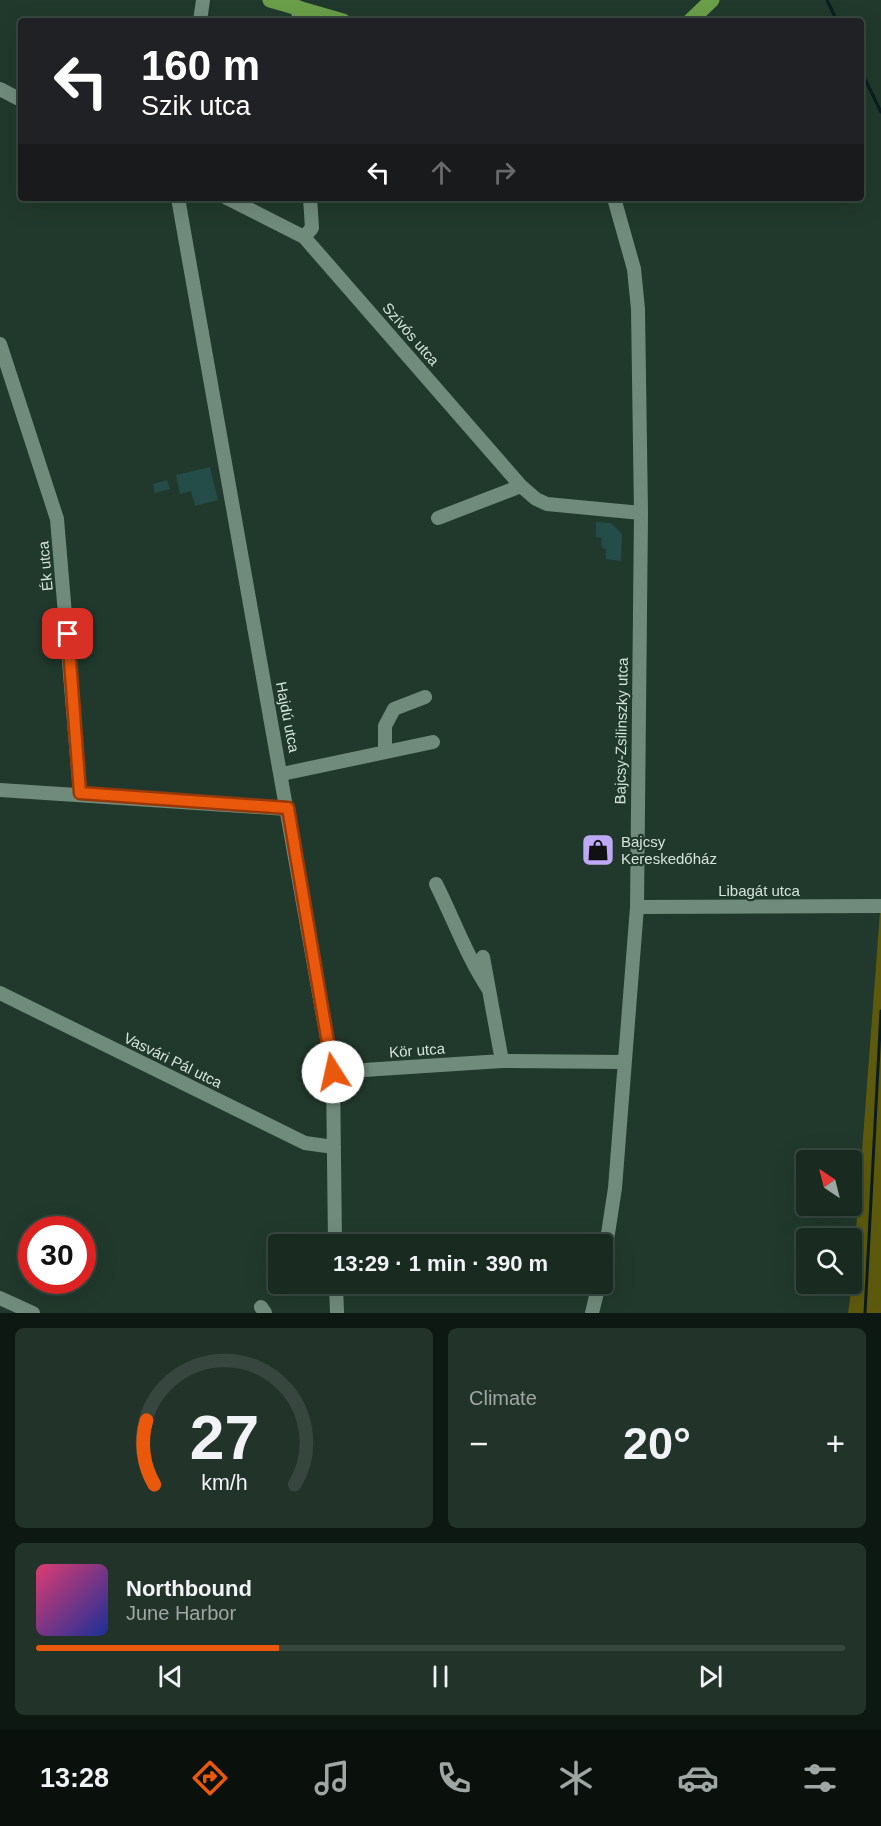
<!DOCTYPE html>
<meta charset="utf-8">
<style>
:root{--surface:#192b21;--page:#22332a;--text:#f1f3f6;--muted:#9fa7a5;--line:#37473f;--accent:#ea580c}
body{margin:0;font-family:Helvetica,sans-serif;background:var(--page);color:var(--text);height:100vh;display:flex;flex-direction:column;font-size:22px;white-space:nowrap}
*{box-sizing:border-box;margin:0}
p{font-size:20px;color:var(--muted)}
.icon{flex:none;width:33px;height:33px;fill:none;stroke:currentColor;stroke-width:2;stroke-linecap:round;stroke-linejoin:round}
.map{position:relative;height:1313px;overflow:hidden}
.details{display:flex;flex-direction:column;gap:15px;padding:15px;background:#0e1812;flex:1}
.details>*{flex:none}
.guide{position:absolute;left:18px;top:18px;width:846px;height:183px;border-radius:6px;box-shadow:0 6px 24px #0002,0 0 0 2px var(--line);background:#202124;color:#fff;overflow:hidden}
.needle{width:39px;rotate:325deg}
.tools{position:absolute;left:796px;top:1150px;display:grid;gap:12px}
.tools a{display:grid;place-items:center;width:66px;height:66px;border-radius:6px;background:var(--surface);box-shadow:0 6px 24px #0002,0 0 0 2px var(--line);font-size:30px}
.speed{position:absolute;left:18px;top:1216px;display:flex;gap:12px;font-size:30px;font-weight:700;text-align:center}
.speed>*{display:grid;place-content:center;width:78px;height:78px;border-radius:50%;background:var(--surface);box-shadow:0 6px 24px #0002,0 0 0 2px var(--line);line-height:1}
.speed .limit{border:9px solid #d22;background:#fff;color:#111}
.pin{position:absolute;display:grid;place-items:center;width:51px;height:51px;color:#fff;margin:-26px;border-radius:12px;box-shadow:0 3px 9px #0006}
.me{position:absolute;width:66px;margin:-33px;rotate:350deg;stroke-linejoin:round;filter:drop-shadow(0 0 4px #0008)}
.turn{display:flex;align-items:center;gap:21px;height:126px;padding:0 24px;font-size:27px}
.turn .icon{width:78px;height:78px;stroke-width:2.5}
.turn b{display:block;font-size:42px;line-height:51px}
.lanes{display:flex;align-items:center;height:57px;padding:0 24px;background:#0003;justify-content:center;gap:30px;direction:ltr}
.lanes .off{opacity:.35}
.big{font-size:45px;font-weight:800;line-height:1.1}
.details .widget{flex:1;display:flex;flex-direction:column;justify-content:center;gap:9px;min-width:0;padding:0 21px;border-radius:9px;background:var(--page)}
.details .dial{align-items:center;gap:0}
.dial svg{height:156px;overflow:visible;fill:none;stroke:var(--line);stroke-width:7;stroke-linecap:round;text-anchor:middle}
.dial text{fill:var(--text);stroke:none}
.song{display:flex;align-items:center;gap:18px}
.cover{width:72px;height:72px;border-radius:9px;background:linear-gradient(135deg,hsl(340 70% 55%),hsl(230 70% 35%))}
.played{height:6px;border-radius:3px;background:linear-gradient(90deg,var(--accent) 30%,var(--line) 30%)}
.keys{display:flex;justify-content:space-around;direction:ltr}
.heat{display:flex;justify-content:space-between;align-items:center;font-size:33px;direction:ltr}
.details .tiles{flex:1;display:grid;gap:15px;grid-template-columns:1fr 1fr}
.widget:last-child{grid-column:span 2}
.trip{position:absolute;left:268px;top:1234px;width:345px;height:60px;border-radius:6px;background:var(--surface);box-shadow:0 6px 24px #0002,0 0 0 2px var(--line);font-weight:800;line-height:60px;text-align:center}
.menu{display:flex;height:96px;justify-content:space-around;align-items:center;background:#0a110d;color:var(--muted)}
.menu .icon{width:42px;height:42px}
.menu .active{color:var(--accent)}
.menu b{font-size:27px;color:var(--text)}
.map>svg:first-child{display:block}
.green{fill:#5e5a0d}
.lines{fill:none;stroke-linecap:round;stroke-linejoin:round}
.stream{stroke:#0b1c1f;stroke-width:3}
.building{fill:#244c49}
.minor{stroke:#708b7c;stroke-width:14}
.major{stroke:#6a9e48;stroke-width:15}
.route-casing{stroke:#983908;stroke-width:15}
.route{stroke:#ea580c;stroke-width:10}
.labels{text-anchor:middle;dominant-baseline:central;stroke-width:4.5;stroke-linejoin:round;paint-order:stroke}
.street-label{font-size:15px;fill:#d5e4db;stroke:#21392c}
.poi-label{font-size:15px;fill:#d5e4db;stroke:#21392c;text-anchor:start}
</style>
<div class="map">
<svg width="881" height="1313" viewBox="0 0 881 1313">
<rect width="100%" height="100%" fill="#21392c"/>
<path class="green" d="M881,899V1313H848L852,1284Z"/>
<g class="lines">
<path class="stream" d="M827,0L837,21
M861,71L881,112
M865,1313L881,1011"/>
</g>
<path class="building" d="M210,467L218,500L195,506L191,491L180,494L176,475Z
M167,480L170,489L155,493L153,484Z
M596,522L611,523L622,534L621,561L606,559V549L602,548L601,537H596Z"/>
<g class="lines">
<path class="minor" d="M298,7L299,21
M200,21L203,0
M0,89L21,100
M178,198L333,1072L335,1245
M227,198L304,237L521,486L536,499L547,504L641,513
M304,237L312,228L310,198
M0,344L57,519L80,793
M438,518L521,486
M385,751V726L394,709L425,697
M282,774L433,742
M0,790L288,809
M436,884C454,920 467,957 489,990
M637,907L881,906
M483,957L502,1061
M0,993L305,1143L334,1147
M333,1072L502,1061L624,1062
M603,1266L615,1188L637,907L641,513L638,309L634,269L614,198
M336,1284L337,1313
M0,1298L33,1313
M261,1307L265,1313
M592,1313L599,1284"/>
<path class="major" d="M270,0L343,21
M690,21L712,0"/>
</g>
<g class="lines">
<g class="route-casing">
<path id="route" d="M68,634L80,793L288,808L333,1072"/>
</g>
<use href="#route" class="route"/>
</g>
<defs>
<g id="shop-square" transform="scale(1.725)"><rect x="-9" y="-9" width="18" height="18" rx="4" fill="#bda9f5" stroke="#21392c"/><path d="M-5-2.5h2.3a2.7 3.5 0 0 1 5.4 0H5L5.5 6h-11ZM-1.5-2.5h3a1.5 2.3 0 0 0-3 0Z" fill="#111"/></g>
</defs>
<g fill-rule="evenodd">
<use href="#shop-square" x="598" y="850"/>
</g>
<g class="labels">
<g class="street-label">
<text transform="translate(411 334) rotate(49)">Szívós utca</text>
<text transform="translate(45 566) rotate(-95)">Ék utca</text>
<text transform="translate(288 717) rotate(79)">Hajdú utca</text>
<text transform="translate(621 731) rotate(-89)">Bajcsy-Zsilinszky utca</text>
<text x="759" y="890">Libagát utca</text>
<text transform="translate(417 1050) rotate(-4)">Kör utca</text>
<text transform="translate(173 1060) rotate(26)">Vasvári Pál utca</text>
</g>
<g class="poi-label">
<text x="621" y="841">Bajcsy<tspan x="621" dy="17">Kereskedőház</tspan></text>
</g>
</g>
</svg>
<div class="tools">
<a><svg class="needle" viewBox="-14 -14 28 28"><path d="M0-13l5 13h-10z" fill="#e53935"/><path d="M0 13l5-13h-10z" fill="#9fa7a5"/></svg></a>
<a><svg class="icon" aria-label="search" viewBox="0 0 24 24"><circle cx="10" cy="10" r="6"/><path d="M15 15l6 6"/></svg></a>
</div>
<div class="speed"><div class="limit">30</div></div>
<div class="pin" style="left:68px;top:634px;background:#d93025"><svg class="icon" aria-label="arrive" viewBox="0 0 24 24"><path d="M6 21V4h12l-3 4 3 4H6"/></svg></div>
<svg class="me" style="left:333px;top:1072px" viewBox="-20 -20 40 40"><circle r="19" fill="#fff"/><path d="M0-13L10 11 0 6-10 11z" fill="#ea580c"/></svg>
<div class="trip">13:29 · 1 min · 390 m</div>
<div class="guide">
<div class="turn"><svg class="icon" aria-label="left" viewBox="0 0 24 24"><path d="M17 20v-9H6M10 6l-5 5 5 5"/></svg><div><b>160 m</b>Szik utca</div></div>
<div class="lanes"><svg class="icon" aria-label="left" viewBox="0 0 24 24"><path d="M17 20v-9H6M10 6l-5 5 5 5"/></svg><svg class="icon off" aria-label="ahead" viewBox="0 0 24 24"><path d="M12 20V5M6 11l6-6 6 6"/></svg><svg class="icon off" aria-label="right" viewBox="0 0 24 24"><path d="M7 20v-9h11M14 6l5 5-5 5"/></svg></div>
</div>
</div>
<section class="details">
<div class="tiles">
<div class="widget dial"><svg viewBox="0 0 100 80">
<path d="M14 69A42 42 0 1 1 86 69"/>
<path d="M14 69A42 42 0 0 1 10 36" stroke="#ea580c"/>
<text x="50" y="56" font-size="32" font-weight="700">27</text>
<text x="50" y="72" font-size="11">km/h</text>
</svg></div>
<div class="widget"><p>Climate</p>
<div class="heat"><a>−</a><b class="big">20°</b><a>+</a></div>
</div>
<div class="widget">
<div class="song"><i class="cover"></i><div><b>Northbound</b><p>June Harbor</p></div></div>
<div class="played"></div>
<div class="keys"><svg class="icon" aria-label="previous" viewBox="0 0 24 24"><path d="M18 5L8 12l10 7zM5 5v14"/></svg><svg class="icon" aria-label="pause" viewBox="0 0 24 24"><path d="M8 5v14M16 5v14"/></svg><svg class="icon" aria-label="next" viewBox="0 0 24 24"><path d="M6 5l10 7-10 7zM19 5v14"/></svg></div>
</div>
</div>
</section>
<nav class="menu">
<b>13:28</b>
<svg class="icon active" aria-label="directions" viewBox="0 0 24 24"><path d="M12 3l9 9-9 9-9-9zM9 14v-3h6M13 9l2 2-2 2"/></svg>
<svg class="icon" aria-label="music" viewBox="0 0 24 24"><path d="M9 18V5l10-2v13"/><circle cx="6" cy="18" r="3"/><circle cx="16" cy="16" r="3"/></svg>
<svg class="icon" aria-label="phone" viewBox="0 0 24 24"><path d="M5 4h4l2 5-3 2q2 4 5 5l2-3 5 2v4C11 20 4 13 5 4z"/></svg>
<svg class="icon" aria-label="climate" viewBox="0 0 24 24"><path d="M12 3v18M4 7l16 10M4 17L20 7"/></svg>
<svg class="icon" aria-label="car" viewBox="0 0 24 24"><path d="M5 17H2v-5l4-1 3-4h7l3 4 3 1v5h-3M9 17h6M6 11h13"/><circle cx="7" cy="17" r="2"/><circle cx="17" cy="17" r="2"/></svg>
<svg class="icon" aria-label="filters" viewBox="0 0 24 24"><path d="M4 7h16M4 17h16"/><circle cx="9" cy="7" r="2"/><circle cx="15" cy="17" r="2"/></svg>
</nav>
